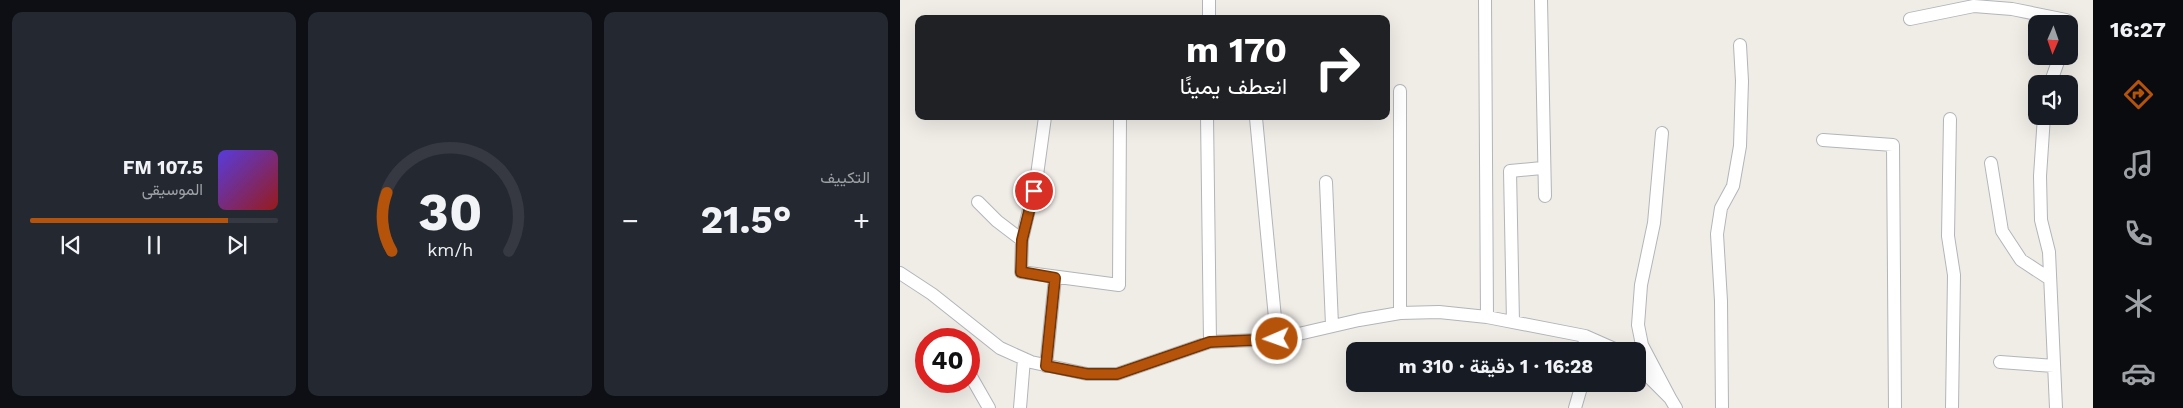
<!DOCTYPE html>
<html lang="ar">
<meta charset="utf-8">
<style>
:root{--surface:#171b24;--page:#242831;--text:#f1f3f6;--muted:#9ea1a6;--line:#363941;--accent:#b45309}
body{margin:0;font-family:"Work Sans",Vazirmatn,sans-serif;background:var(--page);color:var(--text);direction:rtl;height:100vh;display:flex;flex-direction:column;font-size:19px;white-space:nowrap}
*{box-sizing:border-box;margin:0}
p{font-size:16px;color:var(--muted)}
.icon{flex:none;width:28px;height:28px;fill:none;stroke:currentColor;stroke-width:2;stroke-linecap:round;stroke-linejoin:round}
.map{position:relative;flex:1;overflow:hidden;direction:ltr}
.side{display:flex;flex-direction:column;gap:12px;padding:12px;background:#0d0f14;width:900px}
.side>*{flex:none}
.guide{position:absolute;left:15px;top:15px;width:475px;height:105px;border-radius:10px;box-shadow:0 5px 20px #0002;direction:rtl;background:#202124;color:#fff;overflow:hidden}
.needle{width:32px;rotate:182deg}
.buttons{position:absolute;left:1128px;top:15px;display:grid;gap:10px}
.buttons a{display:grid;place-items:center;width:50px;height:50px;border-radius:10px;background:var(--surface);box-shadow:0 5px 20px #0002;font-size:25px}
.speed{position:absolute;left:15px;top:328px;display:flex;gap:10px;font-size:25px;font-weight:700;text-align:center}
.speed>*{display:grid;place-content:center;width:65px;height:65px;border-radius:50%;background:var(--surface);box-shadow:0 5px 20px #0002;line-height:1}
.speed .limit{border:8px solid #d22;background:#fff;color:#111}
.pin{position:absolute;display:grid;place-items:center;width:42px;height:42px;color:#fff;margin:-21px;border:2px solid #fff;border-radius:50%;box-shadow:0 1px 5px #0007}
.me{position:absolute;width:55px;margin:-28px;rotate:268deg;stroke-linejoin:round;filter:drop-shadow(0 0 4px #0008)}
.turn{display:flex;align-items:center;gap:18px;height:105px;padding:0 20px;font-size:22px}
.turn .icon{width:65px;height:65px;stroke-width:2.5}
.turn b{display:block;font-size:35px;line-height:42px}
.big{font-size:38px;font-weight:700;line-height:1.1}
.side .widget{flex:1;display:flex;flex-direction:column;justify-content:center;gap:8px;min-width:0;padding:0 18px;border-radius:10px;background:var(--page)}
.side .dial{align-items:center;gap:0}
.dial svg{height:130px;overflow:visible;fill:none;stroke:var(--line);stroke-width:7;stroke-linecap:round;text-anchor:middle}
.dial text{fill:var(--text);stroke:none}
.song{display:flex;align-items:center;gap:15px}
.cover{width:60px;height:60px;border-radius:8px;background:linear-gradient(135deg,hsl(250 70% 55%),hsl(0 70% 35%))}
.played{height:5px;border-radius:2px;background:linear-gradient(90deg,var(--accent) 80%,var(--line) 80%)}
.keys{display:flex;justify-content:space-around;direction:ltr}
.heat{display:flex;justify-content:space-between;align-items:center;font-size:28px;direction:ltr}
.side .tiles{flex:1;display:grid;gap:12px;grid-template-columns:repeat(3,1fr)}
.trip{position:absolute;left:446px;top:342px;width:300px;height:50px;border-radius:10px;background:var(--surface);box-shadow:0 5px 20px #0002;font-weight:700;line-height:50px;text-align:center;direction:rtl}
main{display:flex;flex:1;min-height:0}
.tabs{display:flex;flex-direction:column;width:90px;justify-content:space-around;align-items:center;background:#090b0e;color:var(--muted)}
.tabs .icon{width:35px;height:35px}
.tabs .on{color:var(--accent)}
.tabs b{font-size:22px;color:var(--text)}
.map>svg:first-child{display:block}
.lines{fill:none;stroke-linecap:round;stroke-linejoin:round}
.minor-casing{stroke:#b2b5b9;stroke-width:14}
.minor{stroke:#fff;stroke-width:12}
.route-casing{stroke:#753606;stroke-width:12}
.route{stroke:#b45309;stroke-width:9}
</style>
<main>
<nav class="tabs">
<b>16:27</b>
<svg class="icon on" aria-label="directions" viewBox="0 0 24 24"><path d="M12 3l9 9-9 9-9-9zM9 14v-3h6M13 9l2 2-2 2"/></svg>
<svg class="icon" aria-label="music" viewBox="0 0 24 24"><path d="M9 18V5l10-2v13"/><circle cx="6" cy="18" r="3"/><circle cx="16" cy="16" r="3"/></svg>
<svg class="icon" aria-label="phone" viewBox="0 0 24 24"><path d="M5 4h4l2 5-3 2q2 4 5 5l2-3 5 2v4C11 20 4 13 5 4z"/></svg>
<svg class="icon" aria-label="climate" viewBox="0 0 24 24"><path d="M12 3v18M4 7l16 10M4 17L20 7"/></svg>
<svg class="icon" aria-label="car" viewBox="0 0 24 24"><path d="M5 17H2v-5l4-1 3-4h7l3 4 3 1v5h-3M9 17h6M6 11h13"/><circle cx="7" cy="17" r="2"/><circle cx="17" cy="17" r="2"/></svg>
</nav>
<div class="map">
<svg width="1193" height="408" viewBox="0 0 1193 408">
<rect width="100%" height="100%" fill="#f0ede7"/>
<g class="lines">
<g class="minor-casing">
<path id="minor" d="M585,0L587,317
M641,0L645,196
M309,19V0
M1010,19L1074,6L1112,9L1166,20L1168,24
M1150,84L1160,56
M500,91V313
M307,116L310,342
M1144,116L1140,176L1141,220L1149,252L1156,408
M145,117L137,175L122,240L121,272L219,285L220,116
M356,118L377,339
M1050,119L1048,236L1054,275L1052,408
M762,133L754,223L741,285L738,325L742,345L770,398
M923,140L993,145L995,408
M1091,163L1102,231L1121,260L1150,279
M426,182L432,325
M78,202L97,221L122,240
M0,273L32,294L100,348L131,362L187,374H217L310,342L377,339L459,320L500,313L539,312L587,317L685,336L719,351
M613,322L610,171L642,168
M684,351L685,336
M1100,362L1154,366
M146,366L155,278
M738,366L770,398L776,408
M69,373L89,408
M120,408L124,359
M675,408L682,384
M822,408L821,301L817,234L821,208L833,186L840,146L842,81L840,45"/>
</g>
<use href="#minor" class="minor"/>
</g>
<g class="lines">
<g class="route-casing">
<path id="route" d="M134,191L122,240L121,272L155,278L146,366L187,374H217L310,342L377,339"/>
</g>
<use href="#route" class="route"/>
</g>
</svg>
<div class="buttons">
<a><svg class="needle" viewBox="-14 -14 28 28"><path d="M0-13l5 13h-10z" fill="#e53935"/><path d="M0 13l5-13h-10z" fill="#9ea1a6"/></svg></a>
<a><svg class="icon" aria-label="sound" viewBox="0 0 24 24"><path d="M4 9h4l5-4v14l-5-4H4zM17 9q2 3 0 6"/></svg></a>
</div>
<div class="speed"><div class="limit">40</div></div>
<div class="pin" style="left:134px;top:191px;background:#d93025"><svg class="icon" aria-label="arrive" viewBox="0 0 24 24"><path d="M6 21V4h12l-3 4 3 4H6"/></svg></div>
<svg class="me" style="left:377px;top:339px" viewBox="-20 -20 40 40"><circle r="17" fill="#b45309" stroke="#fff" stroke-width="3"/><path d="M0-11L8 9 0 5-8 9z" fill="#fff"/></svg>
<div class="trip">16:28 · 1 دقيقة · 310 m</div>
<div class="guide">
<div class="turn"><svg class="icon" aria-label="right" viewBox="0 0 24 24"><path d="M7 20v-9h11M14 6l5 5-5 5"/></svg><div><b>170 m</b>انعطف يمينًا</div></div>
</div>
</div>
<section class="side">
<div class="tiles">
<div class="widget"><p>التكييف</p>
<div class="heat"><a>−</a><b class="big">21.5°</b><a>+</a></div>
</div>
<div class="widget dial"><svg viewBox="0 0 100 80">
<path d="M14 69A42 42 0 1 1 86 69"/>
<path d="M14 69A42 42 0 0 1 11 33" stroke="#b45309"/>
<text x="50" y="56" font-size="32" font-weight="700">30</text>
<text x="50" y="72" font-size="11">km/h</text>
</svg></div>
<div class="widget">
<div class="song"><i class="cover"></i><div><b>107.5 FM</b><p>الموسيقى</p></div></div>
<div class="played"></div>
<div class="keys"><svg class="icon" aria-label="previous" viewBox="0 0 24 24"><path d="M18 5L8 12l10 7zM5 5v14"/></svg><svg class="icon" aria-label="pause" viewBox="0 0 24 24"><path d="M8 5v14M16 5v14"/></svg><svg class="icon" aria-label="next" viewBox="0 0 24 24"><path d="M6 5l10 7-10 7zM19 5v14"/></svg></div>
</div>
</div>
</section>
</main>
